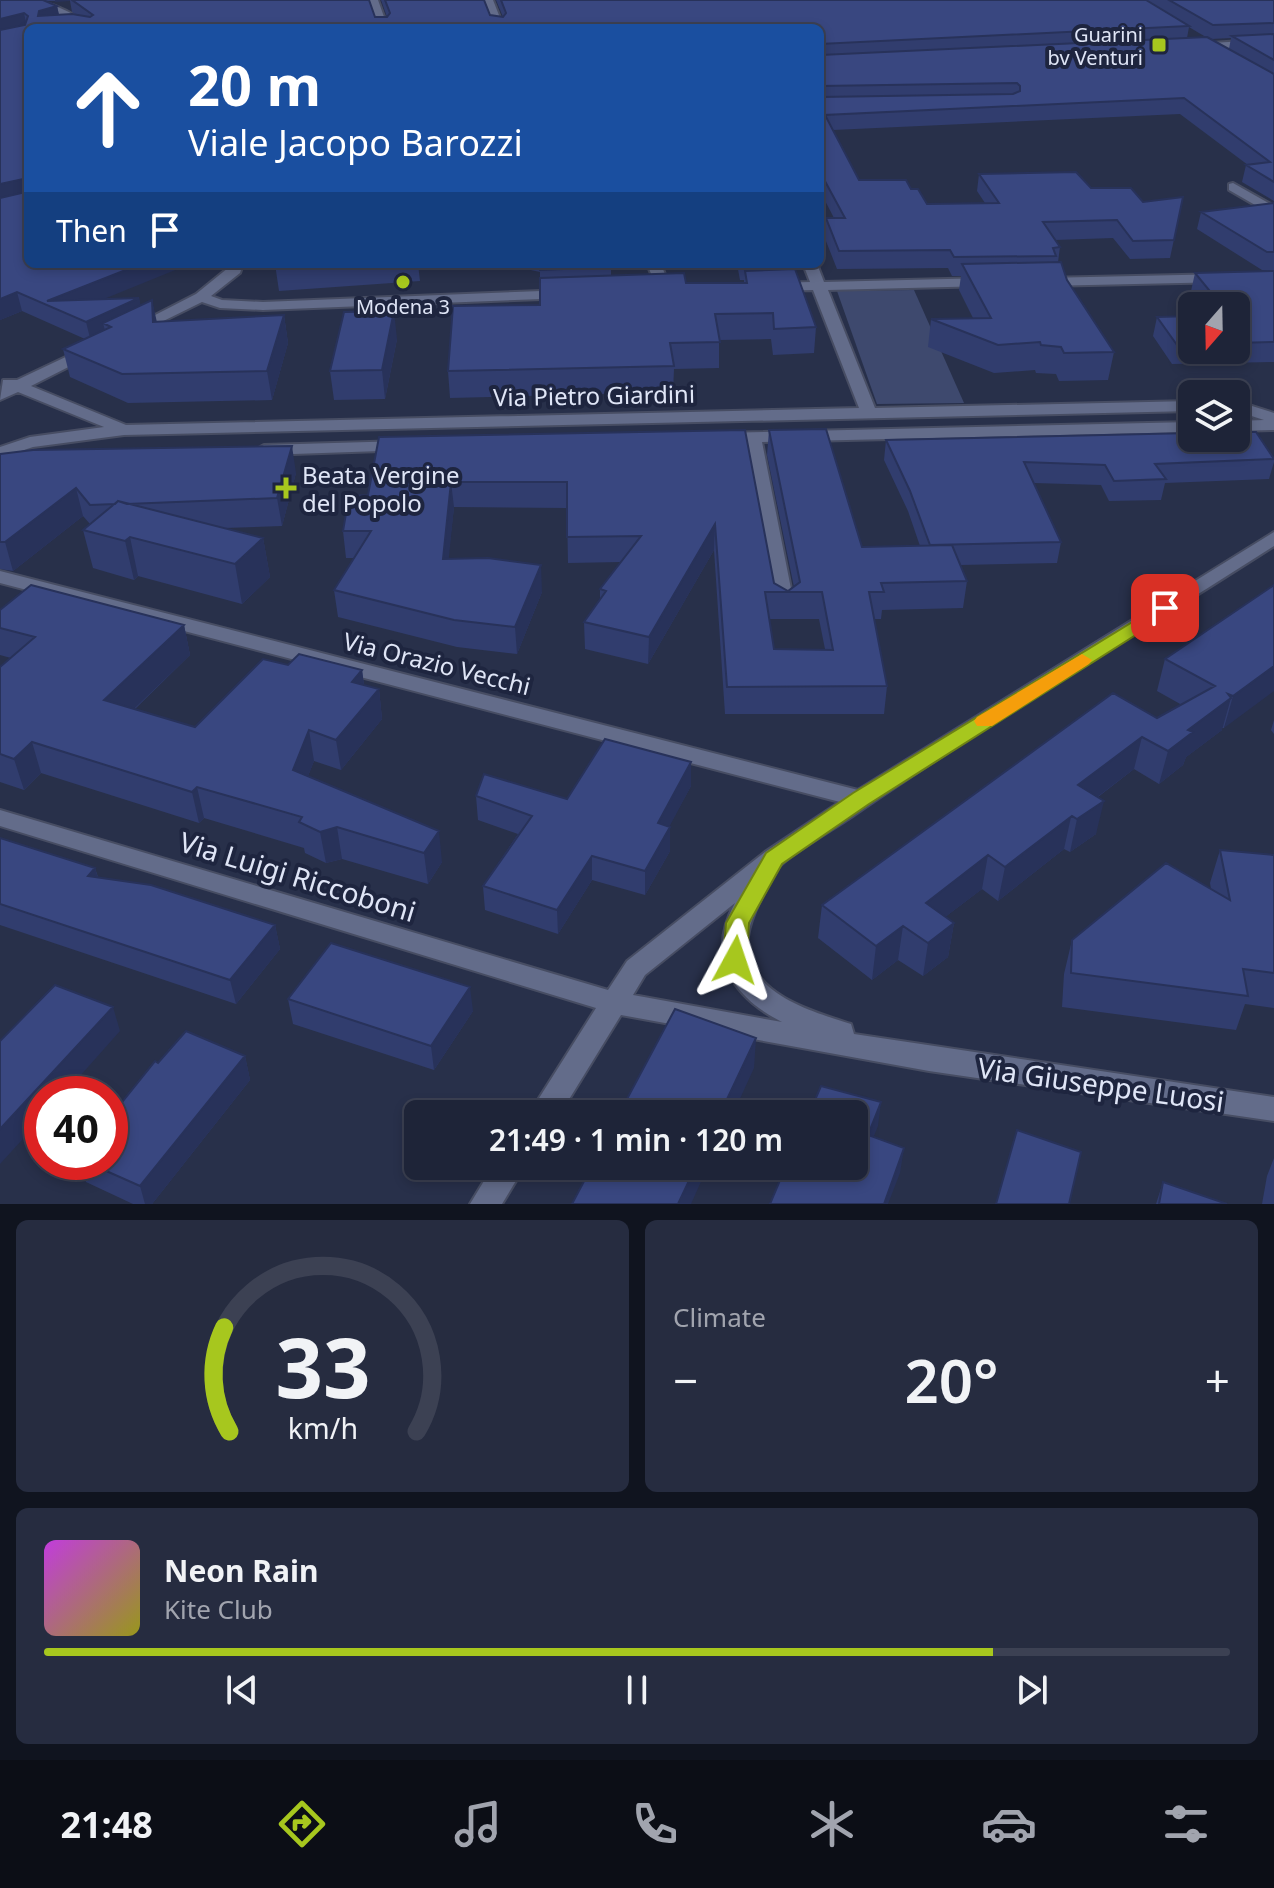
<!DOCTYPE html>
<meta charset="utf-8">
<style>
:root{--surface:#1e2438;--page:#262c40;--text:#f1f3f6;--muted:#a1a4ae;--line:#3c4153;--accent:#a7c71e}
body{margin:0;font-family:"Noto Sans",sans-serif;background:var(--page);color:var(--text);height:100vh;display:flex;flex-direction:column;font-size:30px;white-space:nowrap}
*{box-sizing:border-box;margin:0}
p{font-size:26px;color:var(--muted)}
.icon{flex:none;width:44px;height:44px;fill:none;stroke:currentColor;stroke-width:2;stroke-linecap:round;stroke-linejoin:round}
.map{position:relative;height:1204px;overflow:hidden}
.details{display:flex;flex-direction:column;gap:16px;padding:16px;background:#10141f;flex:1}
.details>*{flex:none}
.hud{position:absolute;left:24px;top:24px;width:800px;height:244px;border-radius:12px;box-shadow:0 4px 12px #0003,0 0 0 2px var(--line);background:#1a4fa0;color:#fff;overflow:hidden}
.needle{width:52px;rotate:200deg}
.buttons{position:absolute;left:1178px;top:292px;display:grid;gap:16px}
.buttons a{display:grid;place-items:center;width:72px;height:72px;border-radius:12px;background:var(--surface);box-shadow:0 4px 12px #0003,0 0 0 2px var(--line);font-size:40px}
.speed{position:absolute;left:24px;top:1076px;display:flex;gap:16px;font-size:40px;font-weight:700;text-align:center}
.speed>*{display:grid;place-content:center;width:104px;height:104px;border-radius:50%;background:var(--surface);box-shadow:0 4px 12px #0003,0 0 0 2px var(--line);line-height:1}
.speed .limit{border:12px solid #d22;background:#fff;color:#111}
.pin{position:absolute;display:grid;place-items:center;width:68px;height:68px;color:#fff;margin:-34px;border-radius:16px;box-shadow:0 4px 12px #0006}
.me{position:absolute;width:88px;margin:-44px;rotate:5deg;stroke-linejoin:round;filter:drop-shadow(0 0 6px #0008)}
.turn{display:flex;align-items:center;gap:28px;height:168px;padding:0 32px;font-size:36px}
.turn .icon{width:104px;height:104px;stroke-width:2.5}
.turn b{display:block;font-size:56px;line-height:68px}
.then{display:flex;align-items:center;height:76px;padding:0 32px;background:#0003;gap:16px;font-size:30px}
.big{font-size:60px;font-weight:600;line-height:1.1}
.details .tile{flex:1;display:flex;flex-direction:column;justify-content:center;gap:12px;min-width:0;padding:0 28px;border-radius:12px;background:var(--page)}
.details .dial{align-items:center;gap:0}
.dial svg{height:208px;overflow:visible;fill:none;stroke:var(--line);stroke-width:7;stroke-linecap:round;text-anchor:middle}
.dial text{fill:var(--text);stroke:none}
.song{display:flex;align-items:center;gap:24px}
.cover{width:96px;height:96px;border-radius:12px;background:linear-gradient(135deg,hsl(290 70% 55%),hsl(60 70% 35%))}
.played{height:8px;border-radius:4px;background:linear-gradient(90deg,var(--accent) 80%,var(--line) 80%)}
.keys{display:flex;justify-content:space-around;direction:ltr}
.heat{display:flex;justify-content:space-between;align-items:center;font-size:44px;direction:ltr}
.details .tiles{flex:1;display:grid;gap:16px;grid-template-columns:1fr 1fr}
.tile:last-child{grid-column:span 2}
.trip{position:absolute;left:404px;top:1100px;width:464px;height:80px;border-radius:12px;background:var(--surface);box-shadow:0 4px 12px #0003,0 0 0 2px var(--line);font-weight:600;line-height:80px;text-align:center}
.tab-bar{display:flex;height:128px;justify-content:space-around;align-items:center;background:#0c0e16;color:var(--muted)}
.tab-bar .icon{width:56px;height:56px}
.tab-bar .current{color:var(--accent)}
.tab-bar b{font-size:36px;color:var(--text)}
.map>svg:first-child{display:block}
.green{fill:#3e496e}
.lines{fill:none;stroke-linecap:round;stroke-linejoin:round}
.minor-casing{stroke:#474d63;stroke-width:4}
.minor{fill:#636c8a;fill-rule:evenodd}
.wall{fill:#313d6e;fill-rule:evenodd}
.shaded-wall{fill:#28325a}
.building{fill:#394780;stroke:#28325a;stroke-width:2;fill-rule:evenodd}
.route{fill:#a7c71e;stroke:#6d8114;stroke-width:2}
.slow{fill:#f59e0b}
.poi-dot{fill:#a7c71e;stroke:#1e253f;stroke-width:3}
.labels{text-anchor:middle;dominant-baseline:central;stroke-width:8;stroke-linejoin:round;paint-order:stroke}
.far-poi-label{font-size:20px;fill:#dfe5f6;stroke:#1e253f;text-anchor:end}
.street-label{font-size:24px;fill:#dfe5f6;stroke:#1e253f}
.poi-label{font-size:24px;fill:#dfe5f6;stroke:#1e253f;text-anchor:start}
.near-street-label{font-size:28px;fill:#dfe5f6;stroke:#1e253f}
</style>
<div class="map">
<svg width="1274" height="1204" viewBox="0 0 1274 1204">
<rect width="100%" height="100%" fill="#28304a"/>
<path class="green" d="M914,290L964,403L877,404L837,291Z"/>
<g class="lines">
<g class="minor-casing">
<path id="minor" d="M22,0C49,0 73,12 93,28H81L51,10Z
M368,0H378L388,28H378Z
M483,0H493L504,28H494Z
M1274,39V45L1196,50L1191,47L1196,44Z
M1233,183L1274,206V216L1229,190V184Z
M229,264H243L240,273L211,296L222,300L263,302L568,290L575,294L568,298L263,310L220,308L202,302L139,333L134,335L126,330L196,294L228,268Z
M647,264H661L671,290L669,293H659Z
M803,264H817L824,282L988,278L995,282L988,286L828,290L875,408L1192,401V411L124,435L33,447L0,458V447L30,437L104,427L18,392L0,400L3,380H17L91,345L96,347V353L31,386L126,425L859,408L813,290L776,291L769,287L776,283L810,282Z
M1274,273V281L1044,286L1037,282L1044,278Z
M1236,401L1274,413V430L1236,431V421L1264,420L1236,411Z
M1192,422V432L762,442L795,609L785,615L775,609L745,443H720L711,438L720,433Z
M404,441L410,442L413,446L410,450L264,455L255,450L264,445Z
M1274,532V546C1134,636 991,721 854,815C840,825 786,857 779,867C767,888 744,923 748,950C754,996 814,1012 851,1024L854,1034L1274,1097V1121L929,1071L621,1015L560,1114H529L596,1008L0,826V810L608,990L627,961L765,852L840,802L0,583V571L858,790ZM735,903C706,956 732,997 782,1022L633,995L645,975Z
M493,1166H525L502,1204H470Z"/>
</g>
<use href="#minor" class="minor"/>
</g>
<path class="wall" d="M0,0H369L375,17H387L381,0H484L490,15L503,17L496,0H1274V201L1242,182L1246,165H1248L1180,114L833,130L859,180L911,189L927,204L985,203L977,191L979,174L1091,188L1143,202L1183,197L1170,258L1130,259L1113,238L1055,240L1060,247L1058,262L1067,280L1114,352L1108,380L1059,381L1056,374L1036,373L1035,370L994,373L928,347L931,319L973,318L959,290L961,276H952L948,268L837,269L824,236L826,218H834L820,191V28H28V264L104,299L139,298L140,305L152,300L156,322L284,315L288,343L272,400L128,403L70,377L63,349L85,339L22,311L0,320ZM46,1H70L72,12L77,15H59L57,6ZM1189,27L1199,33L1206,37L1187,38ZM1231,38L1229,49L1211,39Z
M1274,203V271L1262,270L1197,229L1201,212Z
M275,264H418L420,281L279,291Z
M525,264H610L611,267V275L686,283H744V280H740L737,264H784V269L816,327L814,353L773,355L771,339L719,340V368L674,369L673,392L450,398L448,371L540,305V272L526,269Z
M1274,271V362L1172,364L1153,336L1157,317L1192,316V350H1236V306H1202L1191,291L1195,273Z
M397,339L385,399L334,400L330,371Z
M745,430L774,583L788,591L794,587L767,455L769,430L862,547L920,546L908,511L884,460L886,440L1274,458V462L1269,479L1165,483L1161,500L1109,501L1101,485L1034,483L1061,542L1057,563L960,565L967,581L963,608L882,610L881,619H874L887,686L884,714H725L714,550L648,664L585,649L584,622L600,599V589L621,562L568,563L567,508L454,507L448,559L542,592L517,654L457,647L338,617L334,590L354,558H346L343,531L368,495ZM769,619H819L825,649H774Z
M0,454L296,473L282,526L224,528L263,538L270,577L242,604L138,576L134,580L93,568L83,530L90,524L83,516L13,571L0,569Z
M1274,585L1224,728H1222V730L1186,757L1183,765L1159,784L1134,769L1098,797L1096,834L1070,852L1064,849L998,901L982,889L945,917L954,923L948,957L923,976L898,960L872,980L818,938L822,905L1182,705L1157,691L1165,659Z
M0,610L184,625L190,655L135,709L195,727L288,665L362,670L364,685L379,689L382,719L341,770L314,761L308,776L442,862L428,884L342,859L326,863L305,853L304,848L204,818L199,823L41,773L24,790L0,782V667L11,658L0,655Z
M1274,720V734L1271,730Z
M691,786L669,826L670,827V851L645,895L592,880L558,934L485,910L483,886L518,834L478,820L476,796L567,799Z
M0,838L95,868L98,877L275,925L280,949L236,1004L0,925Z
M1220,850L1274,855V1008L1245,1004L1236,1030L1062,1007L1064,974L1072,940L1211,889L1210,883Z
M288,999L473,1011L434,1070L293,1024Z
M245,1056L250,1080L152,1204H133L86,1182L79,1162H110L158,1063Z
M1274,1158V1204H1262L1267,1176Z
M1163,1182L1227,1204H1156Z"/>
<path class="shaded-wall" d="M55,0H70V1L55,2Z
M57,6L60,20L38,16L39,11Z
M24,13L27,27L0,34V19Z
M23,179L27,196L0,202V184Z
M141,264H190L67,314L47,301Z
M17,292L22,311L0,320V299Z
M139,298L143,317L103,323L106,334L91,342L86,322Z
M152,300L158,327L153,322Z
M394,311L397,339L385,399L382,370Z
M284,315L288,343L272,400L267,371Z
M292,446L296,473L282,526L277,498Z
M451,482L454,507L446,586L443,559Z
M76,488L83,516L13,571L5,542Z
M715,524L714,550L648,664L649,637Z
M130,537L138,576L134,580L125,541Z
M263,538L270,577L242,604L235,564Z
M541,565L542,592L517,654L515,627Z
M184,625L190,655L112,730L104,700Z
M1274,666V691L1224,728L1233,696Z
M362,670L366,701L352,682Z
M379,689L382,719L341,770L336,740Z
M1231,698L1222,730L1186,757L1183,765L1159,784L1168,751L1188,730Z
M309,730L314,761L298,801L293,770Z
M1142,737L1134,769L1071,817L1064,849L998,901L1005,867L1078,785Z
M32,742L41,773L24,790L14,759Z
M691,762V786L658,848V823Z
M197,787L204,818L199,823L192,792Z
M1104,801L1096,834L1070,852L1077,819Z
M337,827L342,859L326,863L320,832Z
M670,827V851L645,895V871Z
M439,831L442,862L428,884L424,853Z
M988,855L982,889L920,936L926,903Z
M592,856V880L558,934L557,910Z
M95,868L102,892L88,876Z
M954,923L948,957L923,976L928,943Z
M275,925L280,949L236,1004L230,980Z
M903,926L898,960L872,980L876,946Z
M470,987L473,1011L434,1070L431,1046Z
M113,1007L120,1031L64,1094H42V1118L0,1164V1129Z
M756,1038L754,1068L733,1114H720Z
M245,1056L250,1080L152,1204H145L140,1186Z
M881,1102L878,1126L864,1160L868,1135Z
M904,1148L900,1173L888,1204H884Z
M696,1166H708L691,1204H678Z"/>
<path class="building" d="M0,0H43L57,6L39,11L38,16L72,14L90,17L93,15L72,0H369L375,17H387L390,13L385,0H484L490,15L503,17L506,13L501,0H1146L1189,26L820,44V28H28V264H141L47,301L139,298L86,322L17,292L0,299V198L26,192L27,182L23,179L0,184V30L25,25L28,16L24,13L0,19Z
M1169,0H1274V23L1213,25Z
M1274,34V60L1232,36Z
M1207,37L1274,74V182L1246,165L1270,162L1184,98L825,115L859,180H906L911,189H918L927,204L999,203L979,174L1076,172L1091,188H1131L1143,202L1183,197L1174,240L1133,241L1117,220L1043,222L1060,247L1053,248L1056,256L954,257L950,250L839,251L826,218H845L820,172V97L1013,94L1020,91V86L1017,83L821,86L820,91V52L821,55Z
M1274,203V252H1267L1201,212Z
M1061,262L1067,280L1114,352L1064,353L1061,347L1041,345L1040,342L998,345L931,319L991,318L962,264Z
M540,264H610L611,267L540,270Z
M795,269L816,327L774,329L773,313L715,314L720,342L670,343L674,366L448,371L453,306L540,305V278L684,273L686,283H747L745,271Z
M1274,271V342L1236,343V306H1222L1195,273Z
M152,300L153,322L284,315L267,371L122,374L63,349L111,327L103,323Z
M394,311L382,370L330,371L344,312Z
M1192,316V344L1177,345L1157,317Z
M826,429L862,547L952,545L967,581L881,583L884,592H869L887,686L727,687L715,524L649,637L584,622L606,591L600,589L641,536L567,537V482H451L443,559L488,558L541,565L515,627L454,620L334,590L371,531H343L349,496L368,495L379,437L745,430L774,583L788,591L800,582L769,430ZM765,592H822L833,650L774,649Z
M1236,432H1256L1274,459L1155,464L1166,479L1114,481L1105,465L1024,462L1061,542L930,545L910,491L886,440L1192,433V438H1236Z
M292,446L277,498L127,504L118,501L115,504L90,505L76,488L5,542H0V454L33,450Z
M118,501L263,538L235,564L130,537L125,541L83,530Z
M31,585L184,625L104,700L195,727L263,659L288,665L299,654L362,670L352,682L379,689L336,740L309,730L293,770L439,831L424,853L337,827L320,832L299,822L302,817L197,787L192,792L32,742L14,759L0,754V667L35,637L0,628V610Z
M1274,585V666L1233,696L1228,694L1231,698L1188,730L1193,732L1168,751L1142,737L1078,785L1104,801L1077,819L1072,816L1005,867L988,855L926,903L954,923L928,943L903,926L876,946L822,905L1113,693L1157,718L1215,686L1165,659Z
M605,739L691,762L658,823L670,827L645,871L592,856L557,910L483,886L532,816L476,796L484,774L567,799Z
M0,838L95,868L88,876L151,885L275,925L230,980L0,904Z
M1220,850L1274,855V973L1243,969L1248,996L1071,973L1072,940L1166,863L1230,900Z
M331,943L470,987L431,1046L288,999Z
M55,985L113,1007L0,1129V1041Z
M675,1009L756,1038L720,1114H619Z
M186,1031L245,1056L140,1186L86,1162H110V1117L155,1061L158,1063Z
M821,1086L881,1102L868,1135L904,1148L884,1204H770L786,1166H854V1114H809Z
M1017,1130L1081,1152L1069,1204H996Z
M592,1166H696L678,1204H572Z
M1163,1182L1227,1204H1159Z"/>
<path class="route" d="M1165,602L1175,608L1172,612L869,804L782,864L749,923L747,960L744,967L735,970L727,967L723,960L726,923L766,853L853,793Z"/>
<path class="slow" d="M1082,654L1092,660L1089,664L992,726H977L974,721L977,717Z"/>
<g class="poi-dot">
<rect x="1151" y="37" width="16" height="16" rx="4"/>
<circle cx="403" cy="282" r="8"/>
<path d="M282 476h8v8h8v8h-8v8h-8v-8h-8v-8h8z"/>
</g>
<g class="labels">
<g class="far-poi-label">
<text x="1143" y="34">Guarini<tspan x="1143" dy="23">bv Venturi</tspan></text>
<text x="403" y="306" text-anchor="middle">Modena 3</text>
</g>
<g class="street-label">
<text transform="translate(594 395) rotate(-1)">Via Pietro Giardini</text>
<text transform="translate(437 663) rotate(14)">Via Orazio Vecchi</text>
</g>
<g class="poi-label">
<text x="302" y="474">Beata Vergine<tspan x="302" dy="28">del Popolo</tspan></text>
</g>
<g class="near-street-label">
<text transform="translate(298 876) rotate(17)">Via Luigi Riccoboni</text>
<text transform="translate(1101 1084) rotate(8)">Via Giuseppe Luosi</text>
</g>
</g>
</svg>
<div class="buttons">
<a><svg class="needle" viewBox="-14 -14 28 28"><path d="M0-13l5 13h-10z" fill="#e53935"/><path d="M0 13l5-13h-10z" fill="#a1a4ae"/></svg></a>
<a><svg class="icon" aria-label="layers" viewBox="0 0 24 24"><path d="M12 4l9 5-9 5-9-5zM3 14l9 5 9-5"/></svg></a>
</div>
<div class="speed"><div class="limit">40</div></div>
<div class="pin" style="left:1165px;top:608px;background:#d93025"><svg class="icon" aria-label="arrive" viewBox="0 0 24 24"><path d="M6 21V4h12l-3 4 3 4H6"/></svg></div>
<svg class="me" style="left:735px;top:960px" viewBox="-20 -20 40 40"><path d="M0-17L14 15 0 8-14 15z" fill="#a7c71e" stroke="#fff" stroke-width="4"/></svg>
<div class="trip">21:49 · 1 min · 120 m</div>
<div class="hud">
<div class="turn"><svg class="icon" aria-label="ahead" viewBox="0 0 24 24"><path d="M12 20V5M6 11l6-6 6 6"/></svg><div><b>20 m</b>Viale Jacopo Barozzi</div></div>
<div class="then">Then<svg class="icon" aria-label="arrive" viewBox="0 0 24 24"><path d="M6 21V4h12l-3 4 3 4H6"/></svg></div>
</div>
</div>
<section class="details">
<div class="tiles">
<div class="tile dial"><svg viewBox="0 0 100 80">
<path d="M14 69A42 42 0 1 1 86 69"/>
<path d="M14 69A42 42 0 0 1 12 29" stroke="#a7c71e"/>
<text x="50" y="56" font-size="32" font-weight="700">33</text>
<text x="50" y="72" font-size="11">km/h</text>
</svg></div>
<div class="tile"><p>Climate</p>
<div class="heat"><a>−</a><b class="big">20°</b><a>+</a></div>
</div>
<div class="tile">
<div class="song"><i class="cover"></i><div><b>Neon Rain</b><p>Kite Club</p></div></div>
<div class="played"></div>
<div class="keys"><svg class="icon" aria-label="previous" viewBox="0 0 24 24"><path d="M18 5L8 12l10 7zM5 5v14"/></svg><svg class="icon" aria-label="pause" viewBox="0 0 24 24"><path d="M8 5v14M16 5v14"/></svg><svg class="icon" aria-label="next" viewBox="0 0 24 24"><path d="M6 5l10 7-10 7zM19 5v14"/></svg></div>
</div>
</div>
</section>
<nav class="tab-bar">
<b>21:48</b>
<svg class="icon current" aria-label="directions" viewBox="0 0 24 24"><path d="M12 3l9 9-9 9-9-9zM9 14v-3h6M13 9l2 2-2 2"/></svg>
<svg class="icon" aria-label="music" viewBox="0 0 24 24"><path d="M9 18V5l10-2v13"/><circle cx="6" cy="18" r="3"/><circle cx="16" cy="16" r="3"/></svg>
<svg class="icon" aria-label="phone" viewBox="0 0 24 24"><path d="M5 4h4l2 5-3 2q2 4 5 5l2-3 5 2v4C11 20 4 13 5 4z"/></svg>
<svg class="icon" aria-label="climate" viewBox="0 0 24 24"><path d="M12 3v18M4 7l16 10M4 17L20 7"/></svg>
<svg class="icon" aria-label="car" viewBox="0 0 24 24"><path d="M5 17H2v-5l4-1 3-4h7l3 4 3 1v5h-3M9 17h6M6 11h13"/><circle cx="7" cy="17" r="2"/><circle cx="17" cy="17" r="2"/></svg>
<svg class="icon" aria-label="filters" viewBox="0 0 24 24"><path d="M4 7h16M4 17h16"/><circle cx="9" cy="7" r="2"/><circle cx="15" cy="17" r="2"/></svg>
</nav>
